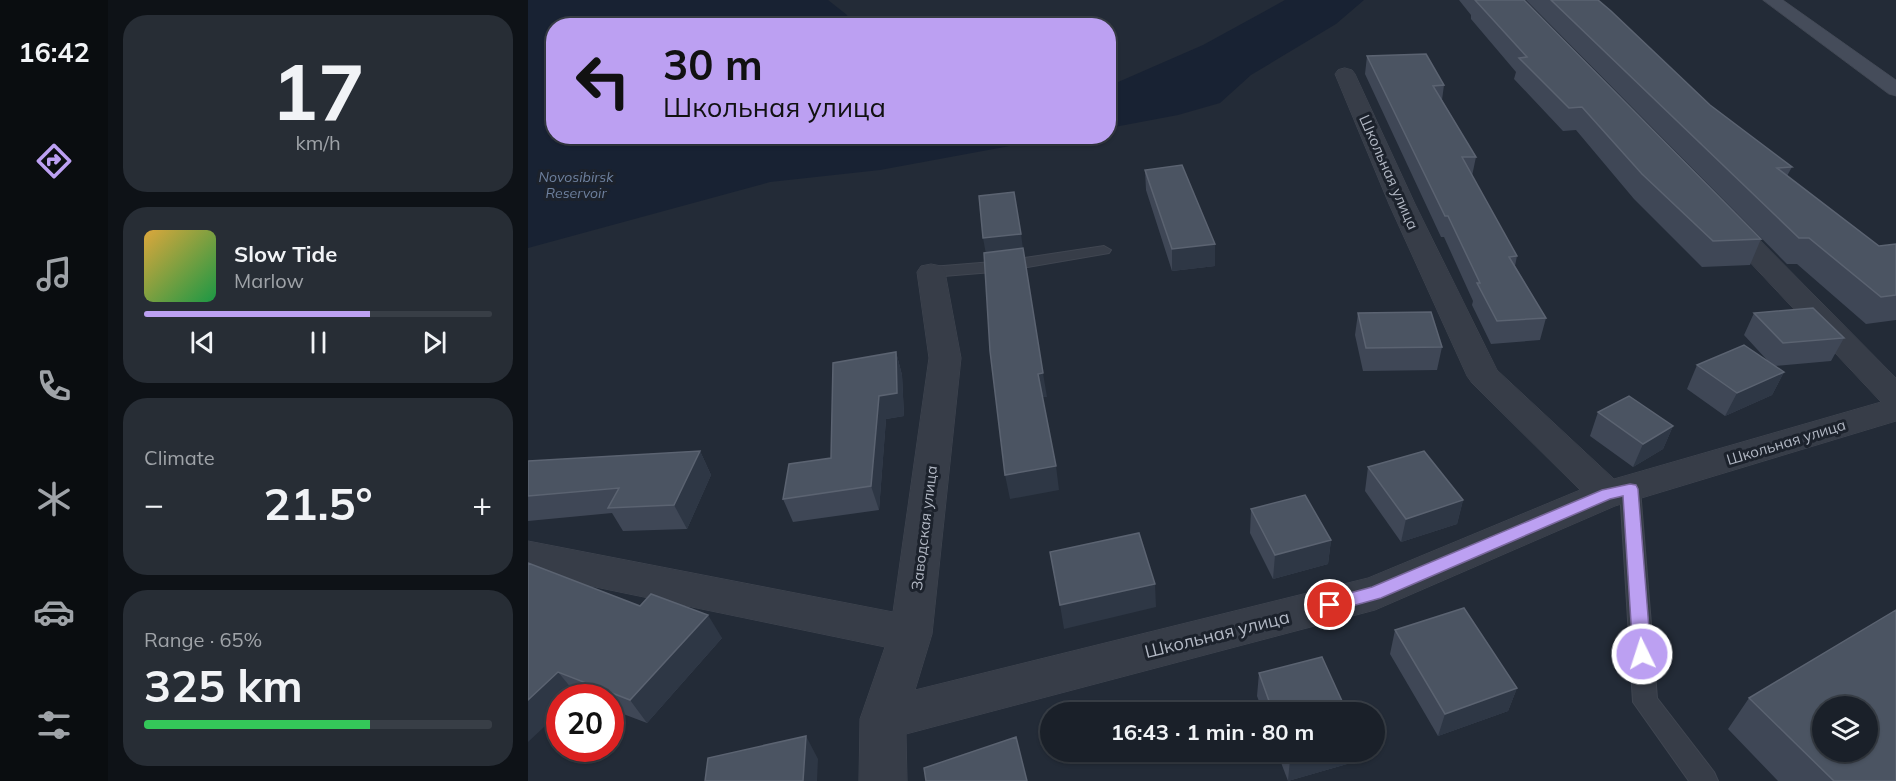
<!DOCTYPE html>
<meta charset="utf-8">
<style>
:root{--surface:#1a2029;--page:#272d35;--text:#f1f3f6;--muted:#9fa3a8;--line:#383e46;--accent:#bca0f2}
body{margin:0;font-family:Mulish,sans-serif;background:var(--page);color:var(--text);height:100vh;display:flex;flex-direction:column;font-size:22px;white-space:nowrap}
*{box-sizing:border-box;margin:0}
p{font-size:20px;color:var(--muted)}
.icon{flex:none;width:33px;height:33px;fill:none;stroke:currentColor;stroke-width:2;stroke-linecap:round;stroke-linejoin:round}
.map{position:relative;flex:1;overflow:hidden}
.details{display:flex;flex-direction:column;gap:15px;padding:15px;background:#0e1217;width:420px}
.details>*{flex:none}
.hud{position:absolute;left:18px;top:18px;width:570px;height:126px;border-radius:24px;box-shadow:0 2px 4px #0004,0 0 0 2px var(--line);background:#bca0f2;color:#111;overflow:hidden}
.buttons{position:absolute;left:1284px;top:696px;display:grid;gap:12px}
.buttons a{display:grid;place-items:center;width:66px;height:66px;border-radius:50%;background:var(--surface);box-shadow:0 2px 4px #0004,0 0 0 2px var(--line);font-size:30px}
.speed{position:absolute;left:18px;top:684px;display:flex;gap:12px;font-size:30px;font-weight:700;text-align:center}
.speed>*{display:grid;place-content:center;width:78px;height:78px;border-radius:50%;background:var(--surface);box-shadow:0 2px 4px #0004,0 0 0 2px var(--line);line-height:1}
.speed .limit{border:9px solid #d22;background:#fff;color:#111}
.pin{position:absolute;display:grid;place-items:center;width:51px;height:51px;color:#fff;margin:-26px;border:3px solid #fff;border-radius:50%;box-shadow:0 2px 6px #0007}
.me{position:absolute;width:66px;margin:-33px;rotate:356deg;stroke-linejoin:round;filter:drop-shadow(0 0 4px #0008)}
.turn{display:flex;align-items:center;gap:21px;height:126px;padding:0 18px;font-size:27px}
.turn .icon{width:78px;height:78px;stroke-width:2.5}
.turn b{display:block;font-size:42px;line-height:51px}
.big{font-size:45px;font-weight:700;line-height:1.1}
.details .card{flex:1;display:flex;flex-direction:column;justify-content:center;gap:9px;min-width:0;padding:0 21px;border-radius:24px;background:var(--page)}
.details .dial{align-items:center;gap:0}
.dial b{font-size:78px;line-height:1}
.song{display:flex;align-items:center;gap:18px}
.cover{width:72px;height:72px;border-radius:9px;background:linear-gradient(135deg,hsl(40 70% 55%),hsl(140 70% 35%))}
.played{height:6px;border-radius:3px;background:linear-gradient(90deg,var(--accent) 65%,var(--line) 65%)}
.keys{display:flex;justify-content:space-around;direction:ltr}
.heat{display:flex;justify-content:space-between;align-items:center;font-size:33px;direction:ltr}
.charge{height:9px;border-radius:4px;background:linear-gradient(90deg,#34c759 65%,var(--line) 0)}
.trip{position:absolute;left:512px;top:702px;width:345px;height:60px;border-radius:30px;background:var(--surface);box-shadow:0 2px 4px #0004,0 0 0 2px var(--line);font-weight:700;line-height:60px;text-align:center}
main{display:flex;flex:1;min-height:0}
.tab-bar{display:flex;flex-direction:column;width:108px;justify-content:space-around;align-items:center;background:#0a0d10;color:var(--muted)}
.tab-bar .icon{width:42px;height:42px}
.tab-bar .on{color:var(--accent)}
.tab-bar b{font-size:27px;color:var(--text)}
.map>svg:first-child{display:block}
.water{fill:#182233}
.lines{fill:none;stroke-linecap:round;stroke-linejoin:round}
.lane-casing{stroke:#404651;stroke-width:2}
.street-casing{stroke:#404651;stroke-width:1}
.secondary-casing{stroke:#404651;stroke-width:1}
.lane{fill:#373d48;fill-rule:evenodd}
.street{fill:#373d48;fill-rule:evenodd}
.secondary{fill:#454c5a;fill-rule:evenodd}
.wall{fill:#3f4756}
.shaded-wall{fill:#2e3745}
.building{fill:#4b5462;stroke:#5b6371;stroke-width:1.5;fill-rule:evenodd}
.route{fill:#bca0f2;stroke:#7a689d;stroke-width:1.5}
.labels{text-anchor:middle;dominant-baseline:central;stroke-width:6;stroke-linejoin:round;paint-order:stroke}
.far-water-label{font-size:14px;font-style:italic;fill:#6e819f;stroke:#1c222c}
.street-label{font-size:15px;fill:#b2b8c4;stroke:#1c222c}
.near-street-label{font-size:18px;fill:#b2b8c4;stroke:#1c222c}
</style>
<main>
<nav class="tab-bar">
<b>16:42</b>
<svg class="icon on" aria-label="directions" viewBox="0 0 24 24"><path d="M12 3l9 9-9 9-9-9zM9 14v-3h6M13 9l2 2-2 2"/></svg>
<svg class="icon" aria-label="music" viewBox="0 0 24 24"><path d="M9 18V5l10-2v13"/><circle cx="6" cy="18" r="3"/><circle cx="16" cy="16" r="3"/></svg>
<svg class="icon" aria-label="phone" viewBox="0 0 24 24"><path d="M5 4h4l2 5-3 2q2 4 5 5l2-3 5 2v4C11 20 4 13 5 4z"/></svg>
<svg class="icon" aria-label="climate" viewBox="0 0 24 24"><path d="M12 3v18M4 7l16 10M4 17L20 7"/></svg>
<svg class="icon" aria-label="car" viewBox="0 0 24 24"><path d="M5 17H2v-5l4-1 3-4h7l3 4 3 1v5h-3M9 17h6M6 11h13"/><circle cx="7" cy="17" r="2"/><circle cx="17" cy="17" r="2"/></svg>
<svg class="icon" aria-label="filters" viewBox="0 0 24 24"><path d="M4 7h16M4 17h16"/><circle cx="9" cy="7" r="2"/><circle cx="15" cy="17" r="2"/></svg>
</nav>
<section class="details">
<div class="card dial"><b>17</b><p>km/h</p></div>
<div class="card">
<div class="song"><i class="cover"></i><div><b>Slow Tide</b><p>Marlow</p></div></div>
<div class="played"></div>
<div class="keys"><svg class="icon" aria-label="previous" viewBox="0 0 24 24"><path d="M18 5L8 12l10 7zM5 5v14"/></svg><svg class="icon" aria-label="pause" viewBox="0 0 24 24"><path d="M8 5v14M16 5v14"/></svg><svg class="icon" aria-label="next" viewBox="0 0 24 24"><path d="M6 5l10 7-10 7zM19 5v14"/></svg></div>
</div>
<div class="card"><p>Climate</p>
<div class="heat"><a>−</a><b class="big">21.5°</b><a>+</a></div>
</div>
<div class="card"><p>Range · 65%</p><b class="big">325 km</b><div class="charge"></div></div>
</section>
<div class="map">
<svg width="1368" height="781" viewBox="0 0 1368 781">
<rect width="100%" height="100%" fill="#232b37"/>
<path class="water" d="M0,0H300L319,15L322,25L26,26V136H281L280,143L298,145L347,136L531,137L352,170L242,182L0,248Z
M757,0H836L808,24L723,75L692,103L650,115L581,128V86L675,45Z"/>
<g class="lines">
<g class="lane-casing">
<path id="lane" d="M576,246L583,250L581,253L477,271L403,277L395,272L403,267L477,261Z
M1102,482L1109,484L1112,489L1129,698L1186,772L1190,781H1161L1105,702L1092,489L1095,484Z"/>
</g>
<g class="street-casing">
<path id="street" d="M817,68L824,70L827,74L887,204L969,370L1086,479L1353,402L1188,226L1184,220L1188,214L1197,212L1206,214L1368,378V421L1087,506L847,610L378,734L379,781H331L332,719L357,647L0,573V541L365,612L401,358L389,272L393,266L403,264L413,266L417,272L433,358L404,634L387,690L840,578L1052,490L944,383L939,376L861,204L807,74L810,70Z"/>
</g>
<g class="secondary-casing">
<path id="secondary" d="M1235,0H1255L1368,80V96L1361,94Z"/>
</g>
<use href="#lane" class="lane"/>
<use href="#street" class="street"/>
<use href="#secondary" class="secondary"/>
</g>
<path class="wall" d="M931,0H996L1233,239L1222,265L1174,267L1106,199L1048,130L1035,131L986,79L988,72L943,19V15Z
M998,0H1070L1182,105L1264,167L1259,176L1351,246L1368,244V320L1338,324L1269,264H1259Z
M839,56L916,85L914,100L948,157L944,176L989,256L987,266L1018,318L1012,340L963,344L944,305L945,301L916,237H913L837,74Z
M617,170L687,266L644,271L618,190Z
M830,313L914,347L909,370L835,371L827,335Z
M1226,313L1316,338L1303,361L1247,366L1256,372L1244,395L1197,416L1159,389L1169,365L1239,360L1216,335Z
M368,352L374,375L376,416L358,419L351,510L265,522L255,499L303,458Z
M1070,412L1145,426L1135,449L1105,467L1062,436Z
M172,451L183,475L159,529L95,531L84,513L0,521V461Z
M840,467L935,500L929,524L873,542L837,491Z
M723,509L803,540L800,564L745,579L722,533Z
M0,563L194,638L119,723L82,709V698H55L49,695L46,698H32Z
M867,630L989,688L980,711L910,736L862,654Z
M731,673L819,712H735L729,696Z
M1221,698L1368,781H1250L1200,729Z
M749,752H828L826,762L760,781Z"/>
<path class="shaded-wall" d="M493,234L496,256L459,260L455,238Z
M687,244V266L644,271V249Z
M368,352L374,375L376,416L358,419L351,510L343,486L351,396Z
M1256,372L1244,395L1197,416L1209,393Z
M515,373L519,397H514L510,374Z
M1145,426L1135,449L1105,467L1115,444Z
M172,451L183,475L159,529L146,505Z
M528,466L531,490L482,499L477,475Z
M935,500L929,524L873,542L878,519Z
M803,540L800,564L745,579L747,555Z
M627,584L628,607L536,629L532,605Z
M180,615L194,638L119,723L102,700Z
M30,672L49,695L46,698H32V712L0,742V700Z
M989,688L980,711L910,736L917,714Z
M278,736L290,759L289,781H275Z
M788,752H828L826,762L760,781L762,759Z"/>
<path class="building" d="M947,0H996L1233,239L1185,241L1114,174L1054,107L1041,108L991,58L999,57Z
M1023,0H1070L1083,11L1182,105L1264,167L1249,168L1351,246L1368,244V295L1353,297L1281,238H1271Z
M898,54L916,85L905,86L948,157H934L989,256L981,257L1018,318L969,321L949,283H952L920,216H917L839,56Z
M654,165L687,244L644,249L617,170Z
M486,192L493,234L455,238L451,196Z
M495,248L515,373L510,374L528,466L477,475L462,351L456,253Z
M1285,308L1316,338L1255,343L1226,313Z
M903,312L914,347L838,348L830,313Z
M1216,345L1256,372L1209,393L1169,365Z
M368,352L369,393L351,396L343,486L255,499L261,464L303,458L305,363Z
M1101,396L1145,426L1115,444L1070,412Z
M172,451L146,505L80,508L91,488L0,496V461Z
M896,451L935,500L878,519L840,467Z
M777,495L803,540L747,555L723,509Z
M611,533L627,584L532,605L522,552Z
M0,563L112,606L123,594L180,615L102,700L30,672L0,700Z
M936,608L989,688L917,714L867,630Z
M1368,610V781H1306L1221,698ZM1294,706H1340V752H1294Z
M794,657L819,712H745L731,673Z
M278,736L275,781H177L180,758Z
M488,737L499,781H398L396,768Z
M760,752H788L762,759Z"/>
<path class="route" d="M1102,484L1108,485L1110,489L1123,654L1120,660L1114,662L1108,660L1105,654L1095,496L1082,499L853,598L802,612L796,610L794,605L796,600L844,587L1074,490Z"/>
<g class="labels">
<g class="far-water-label">
<text x="48" y="177">Novosibirsk<tspan x="48" dy="16">Reservoir</tspan></text>
</g>
<g class="street-label">
<text transform="translate(861 172) rotate(66)">Школьная улица</text>
<text transform="translate(1258 442) rotate(-17)">Школьная улица</text>
<text transform="translate(396 528) rotate(-83)">Заводская улица</text>
</g>
<g class="near-street-label">
<text transform="translate(689 634) rotate(-14)">Школьная улица</text>
</g>
</g>
</svg>
<div class="buttons">
<a><svg class="icon" aria-label="layers" viewBox="0 0 24 24"><path d="M12 4l9 5-9 5-9-5zM3 14l9 5 9-5"/></svg></a>
</div>
<div class="speed"><div class="limit">20</div></div>
<div class="pin" style="left:802px;top:605px;background:#d93025"><svg class="icon" aria-label="arrive" viewBox="0 0 24 24"><path d="M6 21V4h12l-3 4 3 4H6"/></svg></div>
<svg class="me" style="left:1114px;top:654px" viewBox="-20 -20 40 40"><circle r="17" fill="#bca0f2" stroke="#fff" stroke-width="3"/><path d="M0-11L8 9 0 5-8 9z" fill="#fff"/></svg>
<div class="trip">16:43 · 1 min · 80 m</div>
<div class="hud">
<div class="turn"><svg class="icon" aria-label="left" viewBox="0 0 24 24"><path d="M17 20v-9H6M10 6l-5 5 5 5"/></svg><div><b>30 m</b>Школьная улица</div></div>
</div>
</div>
</main>
